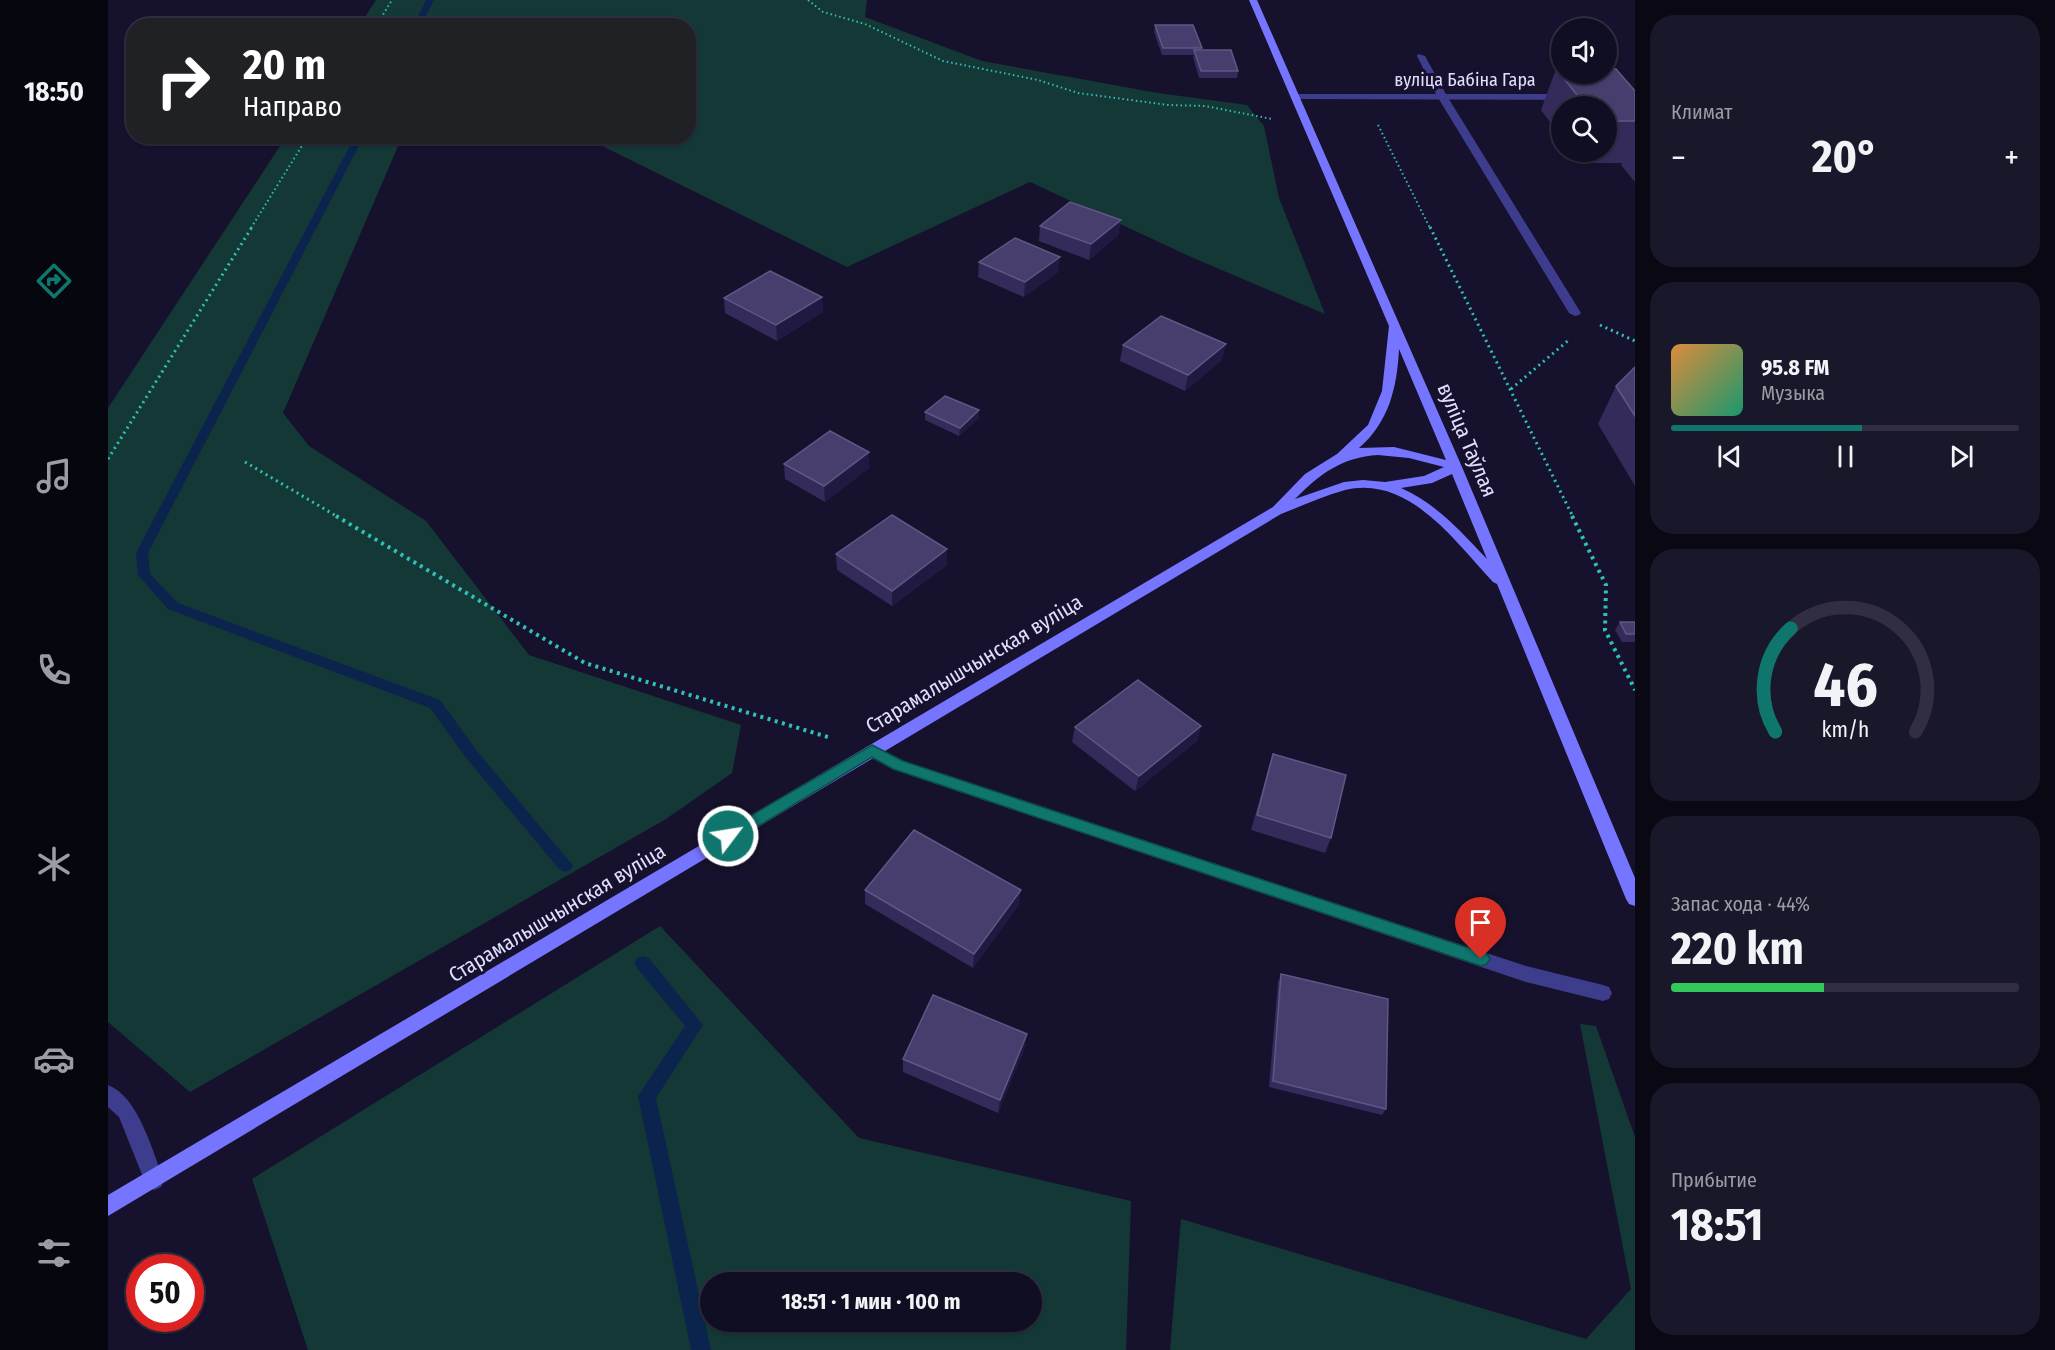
<!DOCTYPE html>
<html lang="ru">
<meta charset="utf-8">
<style>
:root{--surface:#100e22;--page:#19172a;--text:#f1f3f6;--muted:#9c9ca5;--line:#302e40;--accent:#0f766e}
body{margin:0;font-family:"Fira Sans Condensed",sans-serif;background:var(--page);color:var(--text);height:100vh;display:flex;flex-direction:column;font-size:22px;white-space:nowrap}
*{box-sizing:border-box;margin:0}
p{font-size:20px;color:var(--muted)}
.icon{flex:none;width:33px;height:33px;fill:none;stroke:currentColor;stroke-width:2;stroke-linecap:round;stroke-linejoin:round}
.map{position:relative;flex:1;overflow:hidden}
.details{display:flex;flex-direction:column;gap:15px;padding:15px;background:#090813;width:420px}
.details>*{flex:none}
.banner{position:absolute;left:18px;top:18px;width:570px;height:126px;border-radius:24px;box-shadow:0 2px 4px #0004,0 0 0 2px var(--line);background:#202124;color:#fff;overflow:hidden}
.tools{position:absolute;left:1443px;top:18px;display:grid;gap:12px}
.tools a{display:grid;place-items:center;width:66px;height:66px;border-radius:50%;background:var(--surface);box-shadow:0 2px 4px #0004,0 0 0 2px var(--line);font-size:30px}
.speed{position:absolute;left:18px;top:1254px;display:flex;gap:12px;font-size:30px;font-weight:700;text-align:center}
.speed>*{display:grid;place-content:center;width:78px;height:78px;border-radius:50%;background:var(--surface);box-shadow:0 2px 4px #0004,0 0 0 2px var(--line);line-height:1}
.speed .limit{border:9px solid #d22;background:#fff;color:#111}
.pin{position:absolute;display:grid;place-items:center;width:51px;height:51px;color:#fff;margin:-62px -26px;border-radius:50% 50% 50% 0;rotate:-45deg;box-shadow:0 0 6px #0007}
.pin .icon{rotate:45deg}
.me{position:absolute;width:66px;margin:-33px;rotate:59deg;stroke-linejoin:round;filter:drop-shadow(0 0 4px #0008)}
.turn{display:flex;align-items:center;gap:21px;height:126px;padding:0 18px;font-size:27px}
.turn .icon{width:78px;height:78px;stroke-width:2.5}
.turn b{display:block;font-size:42px;line-height:51px}
.big{font-size:45px;font-weight:700;line-height:1.1}
.details .widget{flex:1;display:flex;flex-direction:column;justify-content:center;gap:9px;min-width:0;padding:0 21px;border-radius:24px;background:var(--page)}
.details .dial{align-items:center;gap:0}
.dial svg{height:156px;overflow:visible;fill:none;stroke:var(--line);stroke-width:7;stroke-linecap:round;text-anchor:middle}
.dial text{fill:var(--text);stroke:none}
.song{display:flex;align-items:center;gap:18px}
.cover{width:72px;height:72px;border-radius:9px;background:linear-gradient(135deg,hsl(30 70% 55%),hsl(160 70% 35%))}
.played{height:6px;border-radius:3px;background:linear-gradient(90deg,var(--accent) 55%,var(--line) 55%)}
.keys{display:flex;justify-content:space-around;direction:ltr}
.heat{display:flex;justify-content:space-between;align-items:center;font-size:33px;direction:ltr}
.charge{height:9px;border-radius:4px;background:linear-gradient(90deg,#34c759 44%,var(--line) 0)}
.trip{position:absolute;left:592px;top:1272px;width:342px;height:60px;border-radius:30px;background:var(--surface);box-shadow:0 2px 4px #0004,0 0 0 2px var(--line);font-weight:700;line-height:60px;text-align:center}
main{display:flex;flex:1;min-height:0}
.dock{display:flex;flex-direction:column;width:108px;justify-content:space-around;align-items:center;background:#06060e;color:var(--muted)}
.dock .icon{width:42px;height:42px}
.dock .selected{color:var(--accent)}
.dock b{font-size:27px;color:var(--text)}
.map>svg:first-child{display:block}
.green{fill:#143836;fill-rule:evenodd}
.lines{fill:none;stroke-linecap:round;stroke-linejoin:round}
.stream{fill:#0b244d;fill-rule:evenodd}
.path-far2{stroke:#30c1b6;stroke-width:2;stroke-dasharray:1.5 3;stroke-linecap:butt}
.path-far1{stroke:#30c1b6;stroke-width:3;stroke-dasharray:2 4;stroke-linecap:butt}
.path{stroke:#30c1b6;stroke-width:4;stroke-dasharray:3 4.5;stroke-linecap:butt}
.lane{fill:#3e3c8d;fill-rule:evenodd}
.street{fill:#3e3c8d;fill-rule:evenodd}
.secondary{fill:#7675ff;fill-rule:evenodd}
.wall{fill:#342b5b}
.shaded-wall{fill:#201941}
.building{fill:#473e6d;stroke:#5f5784;stroke-width:1.5}
.route{fill:#0f766e;stroke:#0a4d48;stroke-width:1.5}
.labels{text-anchor:middle;dominant-baseline:central;stroke-width:6;stroke-linejoin:round;paint-order:stroke}
.far-street-label{font-size:18px;fill:#e1deff;stroke:#16122d}
.street-label{font-size:21px;fill:#e1deff;stroke:#16122d}
</style>
<main>
<nav class="dock">
<b>18:50</b>
<svg class="icon selected" aria-label="directions" viewBox="0 0 24 24"><path d="M12 3l9 9-9 9-9-9zM9 14v-3h6M13 9l2 2-2 2"/></svg>
<svg class="icon" aria-label="music" viewBox="0 0 24 24"><path d="M9 18V5l10-2v13"/><circle cx="6" cy="18" r="3"/><circle cx="16" cy="16" r="3"/></svg>
<svg class="icon" aria-label="phone" viewBox="0 0 24 24"><path d="M5 4h4l2 5-3 2q2 4 5 5l2-3 5 2v4C11 20 4 13 5 4z"/></svg>
<svg class="icon" aria-label="climate" viewBox="0 0 24 24"><path d="M12 3v18M4 7l16 10M4 17L20 7"/></svg>
<svg class="icon" aria-label="car" viewBox="0 0 24 24"><path d="M5 17H2v-5l4-1 3-4h7l3 4 3 1v5h-3M9 17h6M6 11h13"/><circle cx="7" cy="17" r="2"/><circle cx="17" cy="17" r="2"/></svg>
<svg class="icon" aria-label="filters" viewBox="0 0 24 24"><path d="M4 7h16M4 17h16"/><circle cx="9" cy="7" r="2"/><circle cx="15" cy="17" r="2"/></svg>
</nav>
<div class="map">
<svg width="1527" height="1350" viewBox="0 0 1527 1350">
<rect width="100%" height="100%" fill="#16122d"/>
<path class="green" d="M268,0H759L757,17L874,61L1050,93L1139,105L1156,126L1171,198L1217,314L1083,257L922,182L739,267L476,137L580,136V26H251Z
M178,137H294L175,413L201,446L318,521L421,655L633,725L624,773L558,819L82,1092L0,1022V408Z
M552,926L751,1138L1023,1201L1018,1350H200L144,1179ZM924,1282V1322H603V1282Z
M1472,1024L1488,1026L1527,1137V1350H1062L1073,1219L1478,1339L1523,1289Z"/>
<g class="lines">
<path class="stream" d="M318,0H326L313,26H305Z
M247,136H256L40,553L42,574L70,603L332,700L369,751L462,862L465,866L462,870L457,872L452,870L359,759L322,708L60,609L30,575L28,553Z
M535,956L541,958L595,1025L548,1098L603,1350H583L530,1096L577,1026L529,968L527,963L529,958Z"/>
<path class="path-far2" d="M700,0L715,12L757,24L835,61L930,80L970,93L1060,105L1097,106L1164,119
M268,26L284,0
M1270,125L1322,228
M143,228L200,136"/>
<path class="path-far1" d="M1322,227L1465,517
M1492,325L1527,341
M1403,389L1462,339
M0,459L144,227
M137,462L230,517"/>
<path class="path" d="M228,516L477,663L723,738
M1464,516L1498,585L1497,630L1527,690"/>
<path class="lane" d="M1310,54L1317,56L1339,96L1473,313L1471,315L1467,316L1461,313L1329,96L1309,56Z
M764,745L796,761L1418,966L1495,985L1501,987L1504,993L1501,999L1495,1001L1418,982L784,769L758,755L756,751L758,747Z
M0,1085C31,1097 44,1151 56,1180L53,1187L46,1190L39,1187L11,1117L0,1107Z"/>
<path class="street" d="M1183,94H1456L1461,97L1456,100L1186,99L1183,98Z"/>
<path class="secondary" d="M1141,0H1149L1354,467L1527,878V906L1521,904L1518,899L1389,584L1385,582C1348,543 1301,474 1237,490C1215,496 1194,506 1173,514L0,1216V1195L1165,507L1197,474L1229,454L1260,425L1274,391L1281,326ZM1291,349L1338,460L1286,447L1251,448C1281,422 1289,388 1291,349ZM1270,455L1301,458L1336,467L1316,476L1277,482L1255,480L1236,482L1187,499C1212,474 1234,457 1270,455ZM1344,474L1379,559C1352,531 1329,504 1293,488L1324,483Z"/>
</g>
<path class="wall" d="M1047,25L1094,48L1093,50L1130,71L1129,78H1091L1085,57L1086,55H1054L1046,32Z
M1448,69L1527,91V182L1513,165L1514,163H1473L1464,152H1498V106H1454V138L1433,110Z
M1013,220L1010,235L981,260L931,241L932,226Z
M871,262L950,272L916,297L870,277Z
M714,297L715,312L669,341L617,313L616,298Z
M1015,345L1114,360L1077,391L1012,361Z
M1527,367V486L1490,424L1508,386Z
M871,410V418L851,436L817,420V412Z
M676,464L761,468L717,502L677,479Z
M839,549V565L784,606L729,570L728,554Z
M1512,622H1527V642H1514L1507,630Z
M1093,726L1089,741L1027,791L964,742L967,727Z
M1165,754L1223,838L1217,853L1143,830L1160,770Z
M757,890L911,905L865,968L757,904Z
M1173,974L1278,1109L1274,1115L1161,1087L1170,982Z
M917,1047L890,1113L795,1072V1059Z"/>
<path class="shaded-wall" d="M1013,220L1010,235L981,260L983,244Z
M952,257L950,272L916,297L917,282Z
M714,297L715,312L669,341L668,325Z
M1118,344L1114,360L1077,391L1080,375Z
M871,410V418L851,436L852,428Z
M761,452V468L717,502L716,486Z
M839,549V565L784,606V591Z
M1093,726L1089,741L1027,791L1031,776Z
M913,890L911,905L865,968L866,954Z
M919,1034L917,1047L890,1113L892,1100Z"/>
<path class="building" d="M1047,25H1085L1094,48H1055Z
M1086,50H1123L1130,71H1093Z
M1448,69H1454V74H1498V69H1508L1527,91V121H1498V106H1478Z
M962,202L1013,220L983,244L932,226Z
M907,238L952,257L917,282L871,262Z
M662,271L714,297L668,325L616,298Z
M1053,316L1118,344L1080,375L1015,345Z
M1527,367V416L1508,386Z
M837,396L871,410L852,428L817,412Z
M722,431L761,452L716,486L676,464Z
M784,515L839,549L784,591L728,554Z
M1512,622H1527V634H1518Z
M1030,680L1093,726L1031,776L967,727Z
M1165,754L1238,775L1223,838L1149,815Z
M806,830L913,890L866,954L757,890Z
M1173,974L1280,999L1278,1109L1165,1081Z
M825,995L919,1034L892,1100L795,1059Z"/>
<path class="route" d="M764,745L795,761L1373,952L1379,954L1382,959L1379,964L1373,966L785,769L764,757L626,841L620,843L615,841L613,836L615,832Z"/>
<g class="labels">
<g class="far-street-label">
<text x="1357" y="80">вуліца Бабіна Гара</text>
</g>
<g class="street-label">
<text transform="translate(1359 440) rotate(67)">вуліца Таўлая</text>
<text transform="translate(866 664) rotate(-31)">Старамалышчынская вуліца</text>
<text transform="translate(449 913) rotate(-31)">Старамалышчынская вуліца</text>
</g>
</g>
</svg>
<div class="tools">
<a><svg class="icon" aria-label="sound" viewBox="0 0 24 24"><path d="M4 9h4l5-4v14l-5-4H4zM17 9q2 3 0 6"/></svg></a>
<a><svg class="icon" aria-label="search" viewBox="0 0 24 24"><circle cx="10" cy="10" r="6"/><path d="M15 15l6 6"/></svg></a>
</div>
<div class="speed"><div class="limit">50</div></div>
<div class="pin" style="left:1373px;top:959px;background:#d93025"><svg class="icon" aria-label="arrive" viewBox="0 0 24 24"><path d="M6 21V4h12l-3 4 3 4H6"/></svg></div>
<svg class="me" style="left:620px;top:836px" viewBox="-20 -20 40 40"><circle r="17" fill="#0f766e" stroke="#fff" stroke-width="3"/><path d="M0-11L8 9 0 5-8 9z" fill="#fff"/></svg>
<div class="trip">18:51 · 1 мин · 100 m</div>
<div class="banner">
<div class="turn"><svg class="icon" aria-label="right" viewBox="0 0 24 24"><path d="M7 20v-9h11M14 6l5 5-5 5"/></svg><div><b>20 m</b>Направо</div></div>
</div>
</div>
<section class="details">
<div class="widget"><p>Климат</p>
<div class="heat"><a>−</a><b class="big">20°</b><a>+</a></div>
</div>
<div class="widget">
<div class="song"><i class="cover"></i><div><b>95.8 FM</b><p>Музыка</p></div></div>
<div class="played"></div>
<div class="keys"><svg class="icon" aria-label="previous" viewBox="0 0 24 24"><path d="M18 5L8 12l10 7zM5 5v14"/></svg><svg class="icon" aria-label="pause" viewBox="0 0 24 24"><path d="M8 5v14M16 5v14"/></svg><svg class="icon" aria-label="next" viewBox="0 0 24 24"><path d="M6 5l10 7-10 7zM19 5v14"/></svg></div>
</div>
<div class="widget dial"><svg viewBox="0 0 100 80">
<path d="M14 69A42 42 0 1 1 86 69"/>
<path d="M14 69A42 42 0 0 1 22 16" stroke="#0f766e"/>
<text x="50" y="56" font-size="32" font-weight="700">46</text>
<text x="50" y="72" font-size="11">km/h</text>
</svg></div>
<div class="widget"><p>Запас хода · 44%</p><b class="big">220 km</b><div class="charge"></div></div>
<div class="widget"><p>Прибытие</p><b class="big">18:51</b></div>
</section>
</main>
